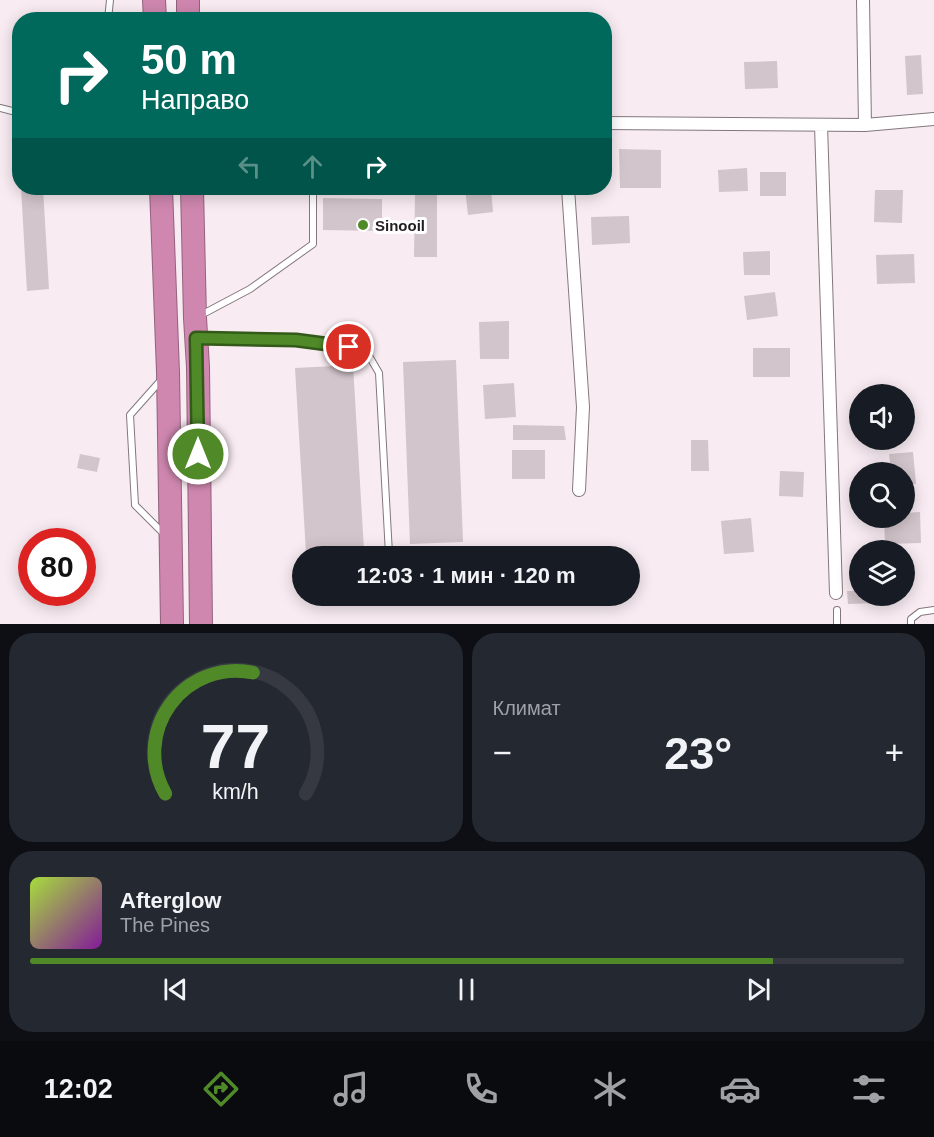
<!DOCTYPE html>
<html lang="ru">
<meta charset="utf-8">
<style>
:root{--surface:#171b24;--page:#242831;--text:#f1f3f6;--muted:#9ea1a6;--line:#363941;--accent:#508a28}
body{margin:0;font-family:Arial,sans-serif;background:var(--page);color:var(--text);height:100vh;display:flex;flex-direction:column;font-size:22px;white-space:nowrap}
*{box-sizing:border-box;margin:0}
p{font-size:20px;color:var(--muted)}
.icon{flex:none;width:33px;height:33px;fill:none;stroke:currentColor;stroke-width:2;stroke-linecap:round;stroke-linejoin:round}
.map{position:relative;height:624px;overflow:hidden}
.panel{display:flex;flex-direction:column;gap:9px;padding:9px;background:#0d0f14;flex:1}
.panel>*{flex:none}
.banner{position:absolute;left:12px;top:12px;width:600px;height:183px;border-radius:24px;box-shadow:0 3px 15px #0003;background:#00695c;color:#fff;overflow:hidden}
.tools{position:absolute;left:849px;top:384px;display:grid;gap:12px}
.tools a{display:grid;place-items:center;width:66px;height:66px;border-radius:50%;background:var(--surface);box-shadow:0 3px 15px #0003;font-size:30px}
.speed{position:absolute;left:18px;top:528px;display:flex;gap:12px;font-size:30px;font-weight:700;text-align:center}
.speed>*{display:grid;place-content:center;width:78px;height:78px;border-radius:50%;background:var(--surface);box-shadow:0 3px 15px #0003;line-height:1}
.speed .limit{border:9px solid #d22;background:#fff;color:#111}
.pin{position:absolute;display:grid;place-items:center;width:51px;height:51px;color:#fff;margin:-26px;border:3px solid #fff;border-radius:50%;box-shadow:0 2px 6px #0007}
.me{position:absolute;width:66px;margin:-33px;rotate:0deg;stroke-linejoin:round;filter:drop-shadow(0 0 4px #0008)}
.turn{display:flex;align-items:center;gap:21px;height:126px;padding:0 30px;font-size:27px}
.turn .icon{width:78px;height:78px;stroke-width:2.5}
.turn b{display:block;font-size:42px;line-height:51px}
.lanes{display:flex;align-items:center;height:57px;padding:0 30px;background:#0003;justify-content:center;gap:30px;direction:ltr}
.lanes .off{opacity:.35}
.big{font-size:45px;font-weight:600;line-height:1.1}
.panel .card{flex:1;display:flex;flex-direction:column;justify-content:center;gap:9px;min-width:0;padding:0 21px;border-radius:24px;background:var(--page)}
.panel .dial{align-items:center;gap:0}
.dial svg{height:156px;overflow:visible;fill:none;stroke:var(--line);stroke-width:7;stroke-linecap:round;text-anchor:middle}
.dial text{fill:var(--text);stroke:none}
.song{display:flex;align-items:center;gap:18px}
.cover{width:72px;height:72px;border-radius:9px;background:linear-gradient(135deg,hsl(80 70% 55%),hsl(290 70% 35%))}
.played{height:6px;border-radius:3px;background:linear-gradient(90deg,var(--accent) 85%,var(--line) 85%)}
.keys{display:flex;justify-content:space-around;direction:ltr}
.heat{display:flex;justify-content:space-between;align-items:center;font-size:33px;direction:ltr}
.panel .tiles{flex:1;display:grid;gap:9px;grid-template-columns:1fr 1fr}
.card:last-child{grid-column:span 2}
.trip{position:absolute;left:292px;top:546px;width:348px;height:60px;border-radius:30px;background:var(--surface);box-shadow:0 3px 15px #0003;font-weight:600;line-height:60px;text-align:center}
.dock{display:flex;height:96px;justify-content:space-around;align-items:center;background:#090b0e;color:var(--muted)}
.dock .icon{width:42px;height:42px}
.dock .current{color:var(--accent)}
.dock b{font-size:27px;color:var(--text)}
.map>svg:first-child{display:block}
.building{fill:#d2c5cb}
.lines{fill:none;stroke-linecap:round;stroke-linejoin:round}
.lane-casing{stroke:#83777d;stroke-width:8}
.street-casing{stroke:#83777d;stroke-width:14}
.highway-casing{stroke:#93627d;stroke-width:24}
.lane{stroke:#fff;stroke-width:6}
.street{stroke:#fff;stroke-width:12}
.highway{stroke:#cf87af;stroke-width:22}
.route-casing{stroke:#345a1a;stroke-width:15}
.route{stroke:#508a28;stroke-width:10}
.poi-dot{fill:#508a28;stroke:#fff;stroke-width:2}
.labels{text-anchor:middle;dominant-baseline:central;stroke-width:6;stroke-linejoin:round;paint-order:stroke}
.poi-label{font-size:15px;font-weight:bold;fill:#231e21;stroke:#fff;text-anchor:start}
</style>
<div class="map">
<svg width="934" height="624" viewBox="0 0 934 624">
<rect width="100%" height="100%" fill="#f8ebf2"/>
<path class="building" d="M921,55L923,94L907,95L905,56Z
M777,61L778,88L745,89L744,62Z
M619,149L661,150V188H620Z
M747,168L748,191L719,192L718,170Z
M760,172H786V196H760Z
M21,188H43L49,289L27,291Z
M465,188H491L493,212L468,215Z
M875,190H903L902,223L874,222Z
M415,195H437V257H414Z
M323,198L382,199V231L323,230Z
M629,216L630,243L592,245L591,217Z
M770,251V275H744L743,252Z
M914,254L915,283L877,284L876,255Z
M775,292L778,316L747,320L744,296Z
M509,321V359H480L479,322Z
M753,348H790V377H753Z
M456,360L463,542L410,544L403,362Z
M353,365L364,550L306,553L295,368Z
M514,383L516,417L485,419L483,385Z
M856,404H860V438H855Z
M513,425L564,426L566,440H513Z
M691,440H708L709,471H691Z
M512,450H545V479H512Z
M913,452L916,484H904V472H891L889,454Z
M80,454L100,458L97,472L77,468Z
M780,471L804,472L803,497L779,496Z
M920,512L921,543L885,544L884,518H904V513Z
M751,518L754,552L724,554L721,521Z
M847,591H860V596H878V603L848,604Z"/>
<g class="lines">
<g class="lane-casing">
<path id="lane" d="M108,20L110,0
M0,108L20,113
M201,315L250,289L313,244V188
M200,338L295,341L365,349L379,373L389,554
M162,379L130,415L135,505L164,534
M837,610V624
M911,624V619L920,612L934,610"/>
</g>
<g class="street-casing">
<path id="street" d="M863,0L865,125
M604,123L865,125L934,119
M821,125L836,593
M568,188L583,407L579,490"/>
</g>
<g class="highway-casing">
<path id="highway" d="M154,0L155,20
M188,0V20
M161,188L168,372L172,624
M192,188L195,318L198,367L201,624"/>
</g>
<use href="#lane" class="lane"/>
<use href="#street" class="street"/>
<use href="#highway" class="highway"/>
</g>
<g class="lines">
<g class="route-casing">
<path id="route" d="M198,454L196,338L296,340L349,347"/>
</g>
<use href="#route" class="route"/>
</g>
<circle class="poi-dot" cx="363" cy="225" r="6"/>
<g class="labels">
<g class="poi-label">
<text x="375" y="225">Sinooil</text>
</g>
</g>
</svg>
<div class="tools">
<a><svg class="icon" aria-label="sound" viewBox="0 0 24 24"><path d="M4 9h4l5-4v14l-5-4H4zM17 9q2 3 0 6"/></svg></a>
<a><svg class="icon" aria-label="search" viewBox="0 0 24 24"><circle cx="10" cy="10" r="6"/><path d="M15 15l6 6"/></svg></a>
<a><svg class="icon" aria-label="layers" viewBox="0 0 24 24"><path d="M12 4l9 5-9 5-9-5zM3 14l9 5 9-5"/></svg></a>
</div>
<div class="speed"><div class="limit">80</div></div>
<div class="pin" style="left:349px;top:347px;background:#d93025"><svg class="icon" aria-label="arrive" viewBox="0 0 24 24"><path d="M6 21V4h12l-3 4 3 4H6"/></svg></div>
<svg class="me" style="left:198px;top:454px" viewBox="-20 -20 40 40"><circle r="17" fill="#508a28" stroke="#fff" stroke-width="3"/><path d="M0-11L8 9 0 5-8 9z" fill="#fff"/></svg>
<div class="trip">12:03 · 1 мин · 120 m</div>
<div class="banner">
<div class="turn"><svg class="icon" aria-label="right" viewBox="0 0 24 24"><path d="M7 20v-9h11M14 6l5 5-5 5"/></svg><div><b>50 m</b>Направо</div></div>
<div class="lanes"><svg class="icon off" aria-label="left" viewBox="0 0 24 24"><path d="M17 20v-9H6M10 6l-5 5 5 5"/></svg><svg class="icon off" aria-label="ahead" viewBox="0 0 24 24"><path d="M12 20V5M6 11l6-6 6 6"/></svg><svg class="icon" aria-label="right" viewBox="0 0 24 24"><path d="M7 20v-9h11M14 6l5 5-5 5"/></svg></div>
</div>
</div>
<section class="panel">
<div class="tiles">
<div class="card dial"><svg viewBox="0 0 100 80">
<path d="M14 69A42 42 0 1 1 86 69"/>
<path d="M14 69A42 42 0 0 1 59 7" stroke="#508a28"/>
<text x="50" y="56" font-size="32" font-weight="700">77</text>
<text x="50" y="72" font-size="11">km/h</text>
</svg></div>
<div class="card"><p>Климат</p>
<div class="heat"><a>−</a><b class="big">23°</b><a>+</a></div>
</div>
<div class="card">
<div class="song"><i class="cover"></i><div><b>Afterglow</b><p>The Pines</p></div></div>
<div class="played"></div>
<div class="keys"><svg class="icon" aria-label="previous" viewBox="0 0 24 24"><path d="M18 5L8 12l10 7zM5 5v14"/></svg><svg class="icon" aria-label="pause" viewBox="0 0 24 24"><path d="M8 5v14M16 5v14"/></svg><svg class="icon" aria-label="next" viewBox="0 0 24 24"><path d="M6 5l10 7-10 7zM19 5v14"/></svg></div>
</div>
</div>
</section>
<nav class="dock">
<b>12:02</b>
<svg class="icon current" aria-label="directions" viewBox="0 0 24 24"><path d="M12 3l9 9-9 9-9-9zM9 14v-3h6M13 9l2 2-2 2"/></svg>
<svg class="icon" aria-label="music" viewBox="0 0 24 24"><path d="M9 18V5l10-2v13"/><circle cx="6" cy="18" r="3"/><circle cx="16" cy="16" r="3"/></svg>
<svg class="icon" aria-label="phone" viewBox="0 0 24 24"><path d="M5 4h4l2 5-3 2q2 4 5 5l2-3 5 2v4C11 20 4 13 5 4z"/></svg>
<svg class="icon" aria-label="climate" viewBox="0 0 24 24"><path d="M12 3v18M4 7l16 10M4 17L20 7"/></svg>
<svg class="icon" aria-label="car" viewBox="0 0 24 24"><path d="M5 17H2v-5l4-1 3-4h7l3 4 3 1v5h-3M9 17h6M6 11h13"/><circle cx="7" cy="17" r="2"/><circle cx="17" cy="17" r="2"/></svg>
<svg class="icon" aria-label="filters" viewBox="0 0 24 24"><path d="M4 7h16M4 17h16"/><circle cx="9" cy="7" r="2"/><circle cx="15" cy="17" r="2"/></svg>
</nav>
